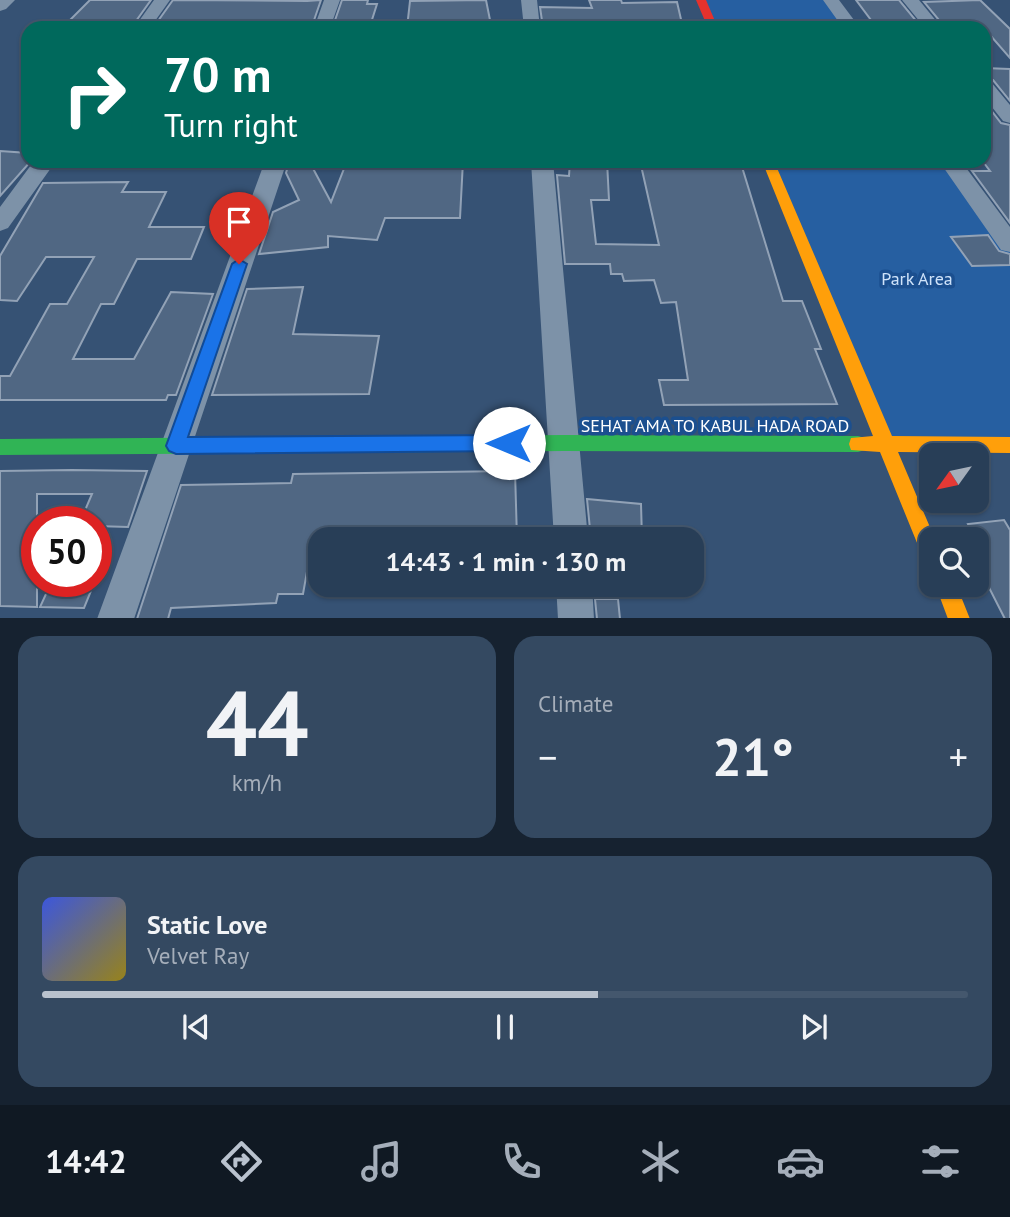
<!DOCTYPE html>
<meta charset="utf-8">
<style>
:root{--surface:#283e57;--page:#344961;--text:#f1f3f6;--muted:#a5aeba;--line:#44576d;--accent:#b9c2ce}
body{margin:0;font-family:"PT Sans",sans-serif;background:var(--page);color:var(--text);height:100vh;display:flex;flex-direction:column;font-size:26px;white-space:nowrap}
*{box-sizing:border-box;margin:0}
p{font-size:23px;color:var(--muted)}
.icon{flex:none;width:38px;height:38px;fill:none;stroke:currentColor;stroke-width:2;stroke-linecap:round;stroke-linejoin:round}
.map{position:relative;height:618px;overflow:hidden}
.drawer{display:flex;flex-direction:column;gap:18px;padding:18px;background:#162230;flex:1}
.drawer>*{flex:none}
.guide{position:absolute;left:21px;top:21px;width:970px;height:147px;border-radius:21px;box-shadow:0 2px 5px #0004,0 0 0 2px var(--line);background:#00695c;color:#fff;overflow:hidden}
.needle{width:46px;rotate:237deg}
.buttons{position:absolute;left:919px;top:443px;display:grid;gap:14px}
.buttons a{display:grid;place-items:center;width:70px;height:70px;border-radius:14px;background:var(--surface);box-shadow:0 2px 5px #0004,0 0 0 2px var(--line);font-size:35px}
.speed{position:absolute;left:21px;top:506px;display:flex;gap:14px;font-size:35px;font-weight:700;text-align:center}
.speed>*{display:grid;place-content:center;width:91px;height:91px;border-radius:50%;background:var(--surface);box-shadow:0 2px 5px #0004,0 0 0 2px var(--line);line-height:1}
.speed .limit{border:10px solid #d22;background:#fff;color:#111}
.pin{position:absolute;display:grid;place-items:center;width:60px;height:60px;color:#fff;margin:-72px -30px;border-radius:50% 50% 50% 0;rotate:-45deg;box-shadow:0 0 7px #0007}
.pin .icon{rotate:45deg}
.me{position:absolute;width:77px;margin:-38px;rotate:270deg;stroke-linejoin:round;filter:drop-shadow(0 0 5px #0008)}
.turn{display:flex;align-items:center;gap:24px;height:147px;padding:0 28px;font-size:32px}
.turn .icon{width:91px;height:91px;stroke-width:2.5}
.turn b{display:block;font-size:49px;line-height:60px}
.big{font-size:52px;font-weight:800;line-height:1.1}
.drawer .widget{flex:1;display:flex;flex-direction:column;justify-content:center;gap:10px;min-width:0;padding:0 24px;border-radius:21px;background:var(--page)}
.drawer .dial{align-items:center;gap:0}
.dial b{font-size:91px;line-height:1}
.song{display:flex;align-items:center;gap:21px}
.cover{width:84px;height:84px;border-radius:10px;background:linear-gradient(135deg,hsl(230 70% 55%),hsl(50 70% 35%))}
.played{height:7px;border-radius:4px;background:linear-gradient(90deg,var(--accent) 60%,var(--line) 60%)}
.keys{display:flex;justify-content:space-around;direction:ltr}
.heat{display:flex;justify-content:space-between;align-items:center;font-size:38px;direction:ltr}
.drawer .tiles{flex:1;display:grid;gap:18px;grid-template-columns:1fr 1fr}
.widget:last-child{grid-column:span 2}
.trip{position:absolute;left:308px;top:527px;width:396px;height:70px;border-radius:21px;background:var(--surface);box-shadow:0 2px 5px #0004,0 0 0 2px var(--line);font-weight:800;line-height:70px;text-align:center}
.tabs{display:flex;height:112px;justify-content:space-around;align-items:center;background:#101923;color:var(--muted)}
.tabs .icon{width:49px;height:49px}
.tabs .selected{color:var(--accent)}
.tabs b{font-size:32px;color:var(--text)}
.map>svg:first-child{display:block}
.green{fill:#265fa1}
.building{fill:#506783;stroke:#92a2b6;stroke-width:2}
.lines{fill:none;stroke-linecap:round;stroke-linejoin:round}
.street{fill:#7d92a8;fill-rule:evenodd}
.fast{fill:#30b455;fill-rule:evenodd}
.slow{fill:#ff9f0a;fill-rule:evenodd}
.jam{fill:#e5322d;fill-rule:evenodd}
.route{fill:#1a73e8;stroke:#114b97;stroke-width:2}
.labels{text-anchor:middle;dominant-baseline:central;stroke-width:7;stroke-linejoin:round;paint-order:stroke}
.park-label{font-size:18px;fill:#cfe3fa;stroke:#1b4f8f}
.street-label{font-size:18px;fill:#fff;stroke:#1b4f8f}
</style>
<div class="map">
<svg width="1010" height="619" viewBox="0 0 1010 619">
<rect width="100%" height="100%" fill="#365274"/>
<path class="green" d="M701,0H833L853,28H713Z
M768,161H949L1010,246V445L885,446Z"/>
<path class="building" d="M90,0H151L131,28H115L118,23L68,22Z
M173,0L307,1L321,0L312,26L303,28H230L234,21L187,20L180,28H153Z
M342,0H368L367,4H377L370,26H333Z
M486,0L491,25L407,28L410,1Z
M589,0H621L622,3L677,2L683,28H543L540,7L592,8Z
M856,0H899L922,28H877Z
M980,0L1010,29V58L984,28L978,25H943L924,2Z
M984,68L1010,69V101L993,80L984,78Z
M984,101L1001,123L1010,125V223L972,171H990L984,163Z
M0,151L28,153V161H31L0,196Z
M305,161H309L331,202L347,161H463L460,218H385L377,240L328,236V247L259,254L273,212L299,200L286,173L288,166Z
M570,161H607L609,200H591L596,244L659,245L640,161H682L742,167L783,301H802L821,349H815L837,404L664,405L659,380H688L676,302L661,303L654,280L624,281L622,274H611L610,264H565L557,175L569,176Z
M128,182L122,192H166L149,227H204L191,259H137L114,304H101L73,359H134L171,292L213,294L176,395H168L166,400H0V376H10L50,304H67L94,257H46L17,301L0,300V256L43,183Z
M988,235L999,251L1010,254V265L972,266L951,237Z
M303,287L293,334L379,336L369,394L212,395L247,289Z
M0,471L72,470L147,471L128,527L96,526V522H80L92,494H37V607L0,606Z
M515,471L517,539H320V555H310L303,594H278L276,603L171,608L168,619H137L181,485L291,483L293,474Z
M587,499L641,504L642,539H591Z
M1004,520L1010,530V619H1005L976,562V539L968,524Z
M52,581H95L84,608L40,607Z
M595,599H618L620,619H597Z"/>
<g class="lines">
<path class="street" d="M0,0H15L6,9L0,11Z
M154,0H170L150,28H134Z
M324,0H340L330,28H314Z
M521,0H537L540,28H524Z
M823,0H839L860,28H843Z
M902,0H919L942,28H925Z
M984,80L991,82L1010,105V123L1003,121L984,97Z
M34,161H56L8,228L0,231V207Z
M265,161H287L134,619H97Z
M531,161H553L588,539H554Z
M939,161H961L1010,227V252L1001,250Z
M556,584H592L594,619H558Z"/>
<path class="fast" d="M564,435L858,436L865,438L867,444L865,450L858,452L564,451L0,455V439Z"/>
<path class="slow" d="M762,161H774L892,436L1010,437V453L898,452L935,539H931V563L924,560L880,452L851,450L849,444L851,438L873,436Z
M935,584H956L970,619H948Z"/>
<path class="jam" d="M696,0H706L718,28H708Z"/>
</g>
<path class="route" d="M239,259L247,264L188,437L509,435L515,438L518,443L515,449L509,451L176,454L169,451L166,446L232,264Z"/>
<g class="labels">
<g class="park-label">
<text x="917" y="278">Park Area</text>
</g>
<g class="street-label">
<text x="715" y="425">SEHAT AMA TO KABUL HADA ROAD</text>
</g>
</g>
</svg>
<div class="buttons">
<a><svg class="needle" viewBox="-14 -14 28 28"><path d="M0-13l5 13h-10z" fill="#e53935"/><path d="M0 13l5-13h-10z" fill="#a5aeba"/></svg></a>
<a><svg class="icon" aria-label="search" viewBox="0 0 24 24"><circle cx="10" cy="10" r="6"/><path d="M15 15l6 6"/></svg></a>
</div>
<div class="speed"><div class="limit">50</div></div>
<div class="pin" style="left:239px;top:264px;background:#d93025"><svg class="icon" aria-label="arrive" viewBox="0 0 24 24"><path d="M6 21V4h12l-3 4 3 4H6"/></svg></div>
<svg class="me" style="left:509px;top:443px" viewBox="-20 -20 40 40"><circle r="19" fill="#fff"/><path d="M0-13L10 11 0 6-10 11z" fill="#1a73e8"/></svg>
<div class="trip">14:43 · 1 min · 130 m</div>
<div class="guide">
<div class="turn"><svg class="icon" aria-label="right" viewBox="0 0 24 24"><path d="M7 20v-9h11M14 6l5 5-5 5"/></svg><div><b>70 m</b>Turn right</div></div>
</div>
</div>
<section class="drawer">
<div class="tiles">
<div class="widget dial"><b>44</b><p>km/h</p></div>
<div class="widget"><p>Climate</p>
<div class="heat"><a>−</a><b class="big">21°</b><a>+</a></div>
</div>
<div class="widget">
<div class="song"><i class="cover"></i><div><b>Static Love</b><p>Velvet Ray</p></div></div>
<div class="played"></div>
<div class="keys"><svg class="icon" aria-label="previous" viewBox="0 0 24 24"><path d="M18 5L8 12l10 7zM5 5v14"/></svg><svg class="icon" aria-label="pause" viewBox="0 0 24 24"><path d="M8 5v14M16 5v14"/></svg><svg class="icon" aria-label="next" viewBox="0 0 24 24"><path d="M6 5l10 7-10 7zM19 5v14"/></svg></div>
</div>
</div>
</section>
<nav class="tabs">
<b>14:42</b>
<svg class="icon selected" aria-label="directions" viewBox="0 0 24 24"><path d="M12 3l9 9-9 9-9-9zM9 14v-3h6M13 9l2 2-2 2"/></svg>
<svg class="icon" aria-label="music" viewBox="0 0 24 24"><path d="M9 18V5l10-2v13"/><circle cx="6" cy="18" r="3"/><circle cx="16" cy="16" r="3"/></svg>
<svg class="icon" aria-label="phone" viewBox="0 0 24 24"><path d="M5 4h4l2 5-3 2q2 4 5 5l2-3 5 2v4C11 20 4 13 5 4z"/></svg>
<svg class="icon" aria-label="climate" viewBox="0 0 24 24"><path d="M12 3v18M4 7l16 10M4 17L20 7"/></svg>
<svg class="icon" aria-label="car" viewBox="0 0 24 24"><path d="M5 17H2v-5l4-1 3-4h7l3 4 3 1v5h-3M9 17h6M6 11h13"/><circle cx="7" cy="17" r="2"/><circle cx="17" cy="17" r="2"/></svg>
<svg class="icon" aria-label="filters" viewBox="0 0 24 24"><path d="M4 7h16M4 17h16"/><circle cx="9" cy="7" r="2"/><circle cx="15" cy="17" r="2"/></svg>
</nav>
